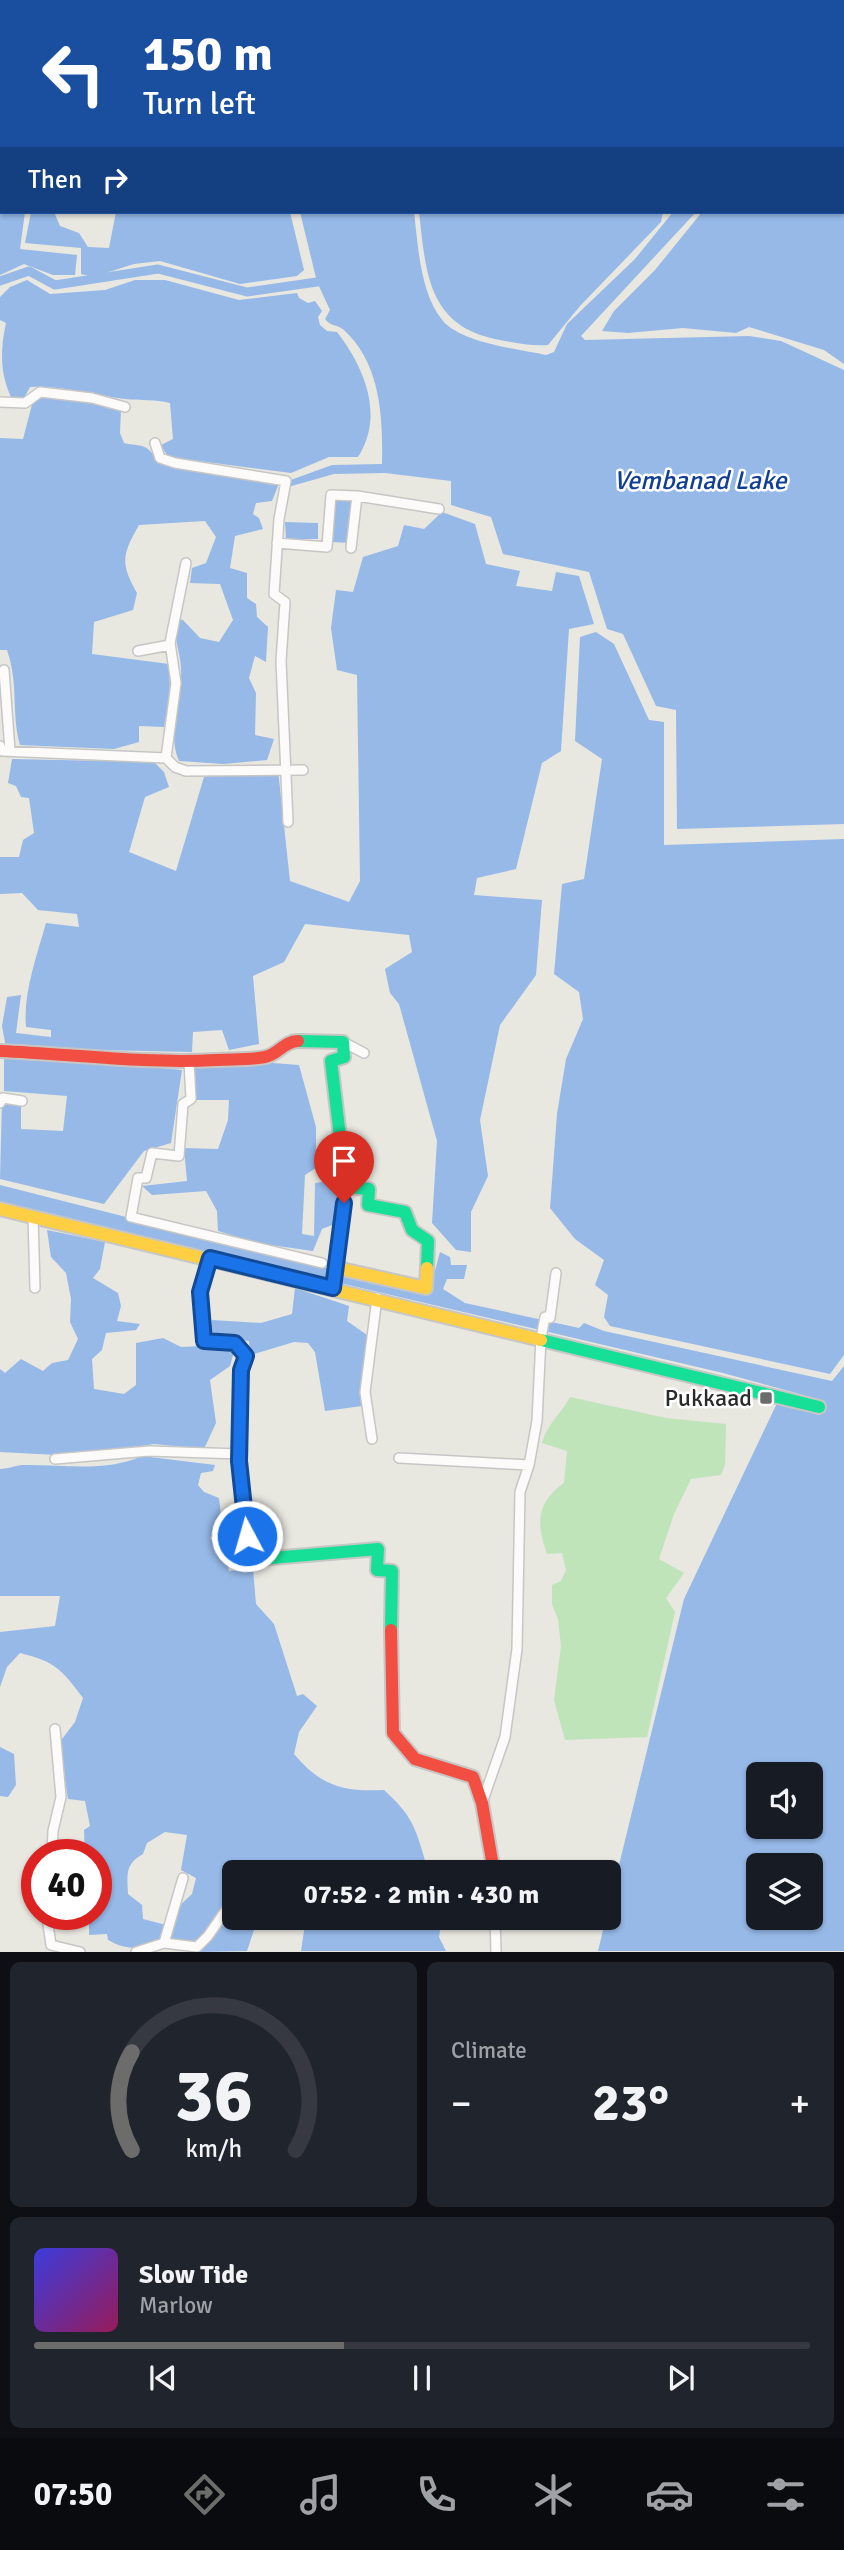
<!DOCTYPE html>
<meta charset="utf-8">
<style>
:root{--surface:#171b24;--page:#20242c;--text:#f1f3f6;--muted:#9ea1a6;--line:#363941;--accent:#6c6c6a}
body{margin:0;font-family:Signika,sans-serif;background:var(--page);color:var(--text);height:100vh;display:flex;flex-direction:column;font-size:26px;white-space:nowrap}
*{box-sizing:border-box;margin:0}
p{font-size:23px;color:var(--muted)}
.icon{flex:none;width:38px;height:38px;fill:none;stroke:currentColor;stroke-width:2;stroke-linecap:round;stroke-linejoin:round}
.map{position:relative;height:1952px;overflow:hidden}
.details{display:flex;flex-direction:column;gap:10px;padding:10px;background:#0d0f14;flex:1}
.details>*{flex:none}
.hud{position:absolute;left:0px;top:0px;width:845px;height:214px;box-shadow:0 2px 5px #0004;background:#1a4fa0;color:#fff;overflow:hidden}
.buttons{position:absolute;left:746px;top:1762px;display:grid;gap:14px}
.buttons a{display:grid;place-items:center;width:77px;height:77px;border-radius:10px;background:var(--surface);box-shadow:0 2px 5px #0004;font-size:35px}
.speed{position:absolute;left:21px;top:1839px;display:flex;gap:14px;font-size:35px;font-weight:700;text-align:center}
.speed>*{display:grid;place-content:center;width:91px;height:91px;border-radius:50%;background:var(--surface);box-shadow:0 2px 5px #0004;line-height:1}
.speed .limit{border:10px solid #d22;background:#fff;color:#111}
.pin{position:absolute;display:grid;place-items:center;width:60px;height:60px;color:#fff;margin:-72px -30px;border-radius:50% 50% 50% 0;rotate:-45deg;box-shadow:0 0 7px #0007}
.pin .icon{rotate:45deg}
.me{position:absolute;width:77px;margin:-38px;rotate:354deg;stroke-linejoin:round;filter:drop-shadow(0 0 5px #0008)}
.turn{display:flex;align-items:center;gap:24px;height:147px;padding:0 28px;font-size:32px}
.turn .icon{width:91px;height:91px;stroke-width:2.5}
.turn b{display:block;font-size:49px;line-height:60px}
.then{display:flex;align-items:center;height:66px;padding:0 28px;background:#0003;gap:14px;font-size:26px}
.big{font-size:52px;font-weight:700;line-height:1.1}
.details .card{flex:1;display:flex;flex-direction:column;justify-content:center;gap:10px;min-width:0;padding:0 24px;border-radius:10px;background:var(--page)}
.details .dial{align-items:center;gap:0}
.dial svg{height:182px;overflow:visible;fill:none;stroke:var(--line);stroke-width:7;stroke-linecap:round;text-anchor:middle}
.dial text{fill:var(--text);stroke:none}
.song{display:flex;align-items:center;gap:21px}
.cover{width:84px;height:84px;border-radius:10px;background:linear-gradient(135deg,hsl(240 70% 55%),hsl(330 70% 35%))}
.played{height:7px;border-radius:4px;background:linear-gradient(90deg,var(--accent) 40%,var(--line) 40%)}
.keys{display:flex;justify-content:space-around;direction:ltr}
.heat{display:flex;justify-content:space-between;align-items:center;font-size:38px;direction:ltr}
.details .tiles{flex:1;display:grid;gap:10px;grid-template-columns:1fr 1fr}
.card:last-child{grid-column:span 2}
.trip{position:absolute;left:222px;top:1860px;width:399px;height:70px;border-radius:10px;background:var(--surface);box-shadow:0 2px 5px #0004;font-weight:700;line-height:70px;text-align:center}
.tabs{display:flex;height:112px;justify-content:space-around;align-items:center;background:#090b0e;color:var(--muted)}
.tabs .icon{width:49px;height:49px}
.tabs .current{color:var(--accent)}
.tabs b{font-size:32px;color:var(--text)}
.map>svg:first-child{display:block}
.green{fill:#bfe4ba}
.water{fill:#96b9e8;fill-rule:evenodd}
.lines{fill:none;stroke-linecap:round;stroke-linejoin:round}
.canal{stroke:#96b9e8;stroke-width:9}
.street-casing{stroke:#c6c6c5;stroke-width:12}
.fast-casing{stroke:#c6c6c5;stroke-width:16}
.slow-casing{stroke:#c6c6c5;stroke-width:16}
.jam-casing{stroke:#c6c6c5;stroke-width:16}
.street{stroke:#fcfbfa;stroke-width:9}
.fast{stroke:#16e098;stroke-width:12}
.slow{stroke:#ffcf43;stroke-width:12}
.jam{stroke:#f24e42;stroke-width:12}
.route-casing{stroke:#114b97;stroke-width:18}
.route{stroke:#1a73e8;stroke-width:12}
.poi-dot{fill:#6c6c6a;stroke:#fff;stroke-width:2.5}
.labels{text-anchor:middle;dominant-baseline:central;stroke-width:5;stroke-linejoin:round;paint-order:stroke}
.poi-label{font-size:24px;fill:#2a2a2a;stroke:#fff;text-anchor:end}
.water-label{font-size:26px;font-style:italic;fill:#113f97;stroke:#fff}
</style>
<div class="map">
<svg width="844" height="1952" viewBox="0 0 844 1952">
<rect width="100%" height="100%" fill="#e8e7e0"/>
<path class="green" d="M570,1397L666,1418L726,1424L725,1465L721,1475L691,1479L674,1514L659,1559L684,1573L666,1598L675,1612L647,1737L565,1740L554,1700L561,1646L558,1619L552,1604V1585L561,1581L566,1570L562,1553L547,1554C536,1523 536,1503 564,1483L567,1451L542,1443C547,1424 561,1414 570,1397Z"/>
<path class="water" d="M288,0H395V2H287Z
M402,0H844V139V2Z
M844,145V364L824,350L749,327L736,333L683,328L628,333L602,331L614,311L655,270L702,212H844Z
M0,207L2,212H25L20,249L77,255L75,275H53L24,264L0,275Z
M31,212H54L60,226L79,233L88,247L109,248L116,212H290L304,270L297,276L240,284L160,261L134,264L93,277L81,274V248L25,243Z
M300,212H414C418,245 420,294 443,321C462,343 518,349 546,355L554,352L567,324L635,259L673,212H696L581,336L585,340L749,336L781,341L844,370V824L677,829L676,710L656,706L623,634L607,629L589,572L503,554L491,517L451,505V481L385,473L334,474L288,487V481L332,465L382,464C383,418 381,364 344,330C337,324 331,327 325,319L330,310L317,282Z
M419,212H663L661,222L580,306L548,345C531,346 517,343 500,340C428,327 426,274 419,212Z
M27,280L50,294L105,290L135,280H165L239,300L297,293L299,298L308,303L315,301L322,311L318,317L320,325L327,331L337,332C364,367 385,415 358,457H329L291,473L168,457L161,445L173,439L170,403C155,399 141,401 125,399C93,395 63,385 30,387L24,398L11,397C0,373 0,351 6,323L0,320V297L10,287Z
M34,397L91,401L121,409L120,433L124,443C140,447 147,442 156,460L166,465L280,481L272,501L256,503L253,514L259,518L263,529L235,536L230,568L247,573V598L256,604L257,617L268,627L266,662L255,656L249,678L256,693L255,735L274,739L267,760L224,764L179,761C166,732 183,699 181,668C180,650 173,637 175,619L183,620L200,638L219,642L233,620L220,584L190,583L192,568L206,563L216,537L205,521L139,525C122,555 120,563 137,593L133,610L94,622L92,654L169,664L170,691L164,727L139,726V742L114,749L20,745C11,713 19,685 7,650H0V438L23,439Z
M333,498L352,499L351,543L332,542Z
M442,512L475,524L486,564L520,571L516,586L552,591L556,572L579,576L594,624L569,629L561,751L542,763L516,869L477,878L474,895L542,900L536,975L500,1025L480,1120L488,1176L471,1212V1252L456,1250L432,1223L437,1141L399,1004L390,993L385,969L412,952L409,935L305,924L284,962L253,976L259,1044L229,1050L222,1030L193,1032L192,1052L6,1048L2,1026L7,997L21,995L16,1033L51,1037V1030L26,1027C23,992 37,956 46,923L79,927L77,914L38,910L22,893L0,894V857H19L23,840L34,833L29,798L21,797L16,786L8,783L12,759L154,762L164,772L169,787L145,797L129,852L176,871L204,777L278,770L290,881L349,902L360,881L357,675L337,670L331,628L336,590L353,592L363,557L398,546L404,525L424,529Z
M285,522L318,523V539H286Z
M596,632L614,644L649,720L664,722V845L844,839V1355L830,1374L610,1326L604,1317L608,1295L595,1285L604,1260L575,1239L550,1208L557,1114L566,1059L583,1019L579,992L554,974L562,884L584,879L602,759L575,741L580,637Z
M4,1057L55,1058L182,1070L171,1143L144,1151L104,1204L0,1179L2,1101L21,1105V1129L63,1131L67,1096L4,1091Z
M259,1062L299,1065L316,1127V1168L305,1175L302,1234L314,1236L315,1183L337,1180L340,1222L322,1229L313,1251L256,1243L218,1231L217,1211L206,1191L152,1195L142,1186L187,1181L184,1148L218,1149L228,1120L229,1100H193L191,1064Z
M0,1185L342,1272L430,1289L440,1252L450,1257L451,1265H467L464,1279H447L443,1289L465,1303L579,1328L584,1323L604,1331L832,1381L844,1366V1951H598L606,1918H609V1906L684,1599L778,1401L822,1411L825,1401L723,1373L0,1203ZM758,1774H810V1827H758ZM758,1866H810V1918H758Z
M47,1230L105,1242L100,1269L93,1278L118,1293L121,1306L117,1321L140,1324L136,1330L106,1333L102,1350L92,1359L94,1389L124,1394L136,1385V1343L163,1338L181,1347L202,1346L234,1352L230,1366L210,1380L216,1423L204,1449L154,1444L76,1456L0,1452V1369L5,1373L21,1359L43,1371L52,1363L68,1360L78,1339L70,1322L71,1299L66,1273L51,1257Z
M295,1288L349,1306L347,1321L367,1335L362,1406L325,1411L315,1352L308,1343L294,1342L254,1354L250,1352L249,1341L210,1337L212,1320L261,1323L292,1314Z
M142,1456L215,1465L213,1471L201,1473L198,1485L204,1492L219,1498C221,1515 224,1526 210,1538L225,1555L229,1571L253,1569L256,1604L274,1624L297,1696L303,1694L317,1706L299,1732L294,1754C321,1786 343,1792 384,1790C414,1817 416,1830 427,1867L436,1864L438,1872H234V1902L230,1901L197,1943L170,1941L179,1906L192,1894L196,1878L181,1870L187,1835L165,1832L147,1843L143,1854C125,1864 127,1874 128,1894L142,1905L143,1919L166,1925L162,1939C139,1948 130,1952 108,1940L107,1934L89,1935V1915L96,1914V1855H85L84,1830L90,1826L85,1801L68,1799L59,1743L75,1722L83,1698C61,1669 56,1662 20,1653L7,1667L0,1687V1632L55,1626L60,1596H0V1469C7,1469 14,1466 22,1465C62,1464 104,1473 142,1456Z
M0,1747L14,1754L16,1785L8,1797L0,1796Z
M234,1907V1918H258L247,1951L199,1952L228,1909Z
M306,1918H442L439,1937L446,1951H301Z"/>
<g class="lines">
<path class="canal" d="M0,281L29,271L55,285L158,269L247,292L317,282"/>
<g class="street-casing">
<path id="street" d="M191,2V0
M0,13H2
M0,132H2
M0,402L25,403L40,392L92,398L125,407
M155,443L160,458L175,463L286,481L279,519L274,594L285,602L281,661L288,822
M357,496L439,509
M277,543L327,547L331,495L357,496L351,548
M138,651L170,645
M4,670L10,751
M0,746L2,751L166,758L175,767L186,771L303,770
M166,758L176,683L170,643L186,563
M343,1042L364,1053
M189,1061L191,1099L183,1104L179,1156L152,1153L146,1178H138L131,1217L322,1263
M0,1103L3,1098L22,1101
M33,1216L35,1288
M333,1288L344,1203
M372,1439L365,1392L377,1298
M399,1458L529,1465
M55,1459L149,1451L240,1454
M482,1803L505,1737L517,1649L520,1492L529,1465L537,1421L541,1338L545,1317L550,1318L556,1273
M52,1855L53,1831L61,1797L55,1729
M183,1878L164,1943L197,1947L208,1936L228,1907L234,1905
M50,1914L48,1924L51,1945L80,1952
M495,1918L496,1952
M136,1952L164,1943"/>
</g>
<g class="fast-casing">
<path id="fast" d="M298,1041L343,1042L344,1057L331,1061L346,1187L369,1189L368,1205L405,1212L412,1230L428,1241L427,1268
M210,1258L200,1292L204,1341L235,1343L246,1356L241,1370L239,1461L249,1560L378,1549L377,1570L392,1571L391,1630
M541,1340L819,1407"/>
</g>
<g class="slow-casing">
<path id="slow" d="M0,1209L541,1340
M337,1268L426,1288L427,1268"/>
</g>
<g class="jam-casing">
<path id="jam" d="M0,1051C72,1054 144,1064 216,1060C232,1059 250,1060 265,1057C278,1055 284,1041 298,1041
M391,1630L393,1733L415,1759L473,1777L482,1803L494,1872"/>
</g>
<use href="#street" class="street"/>
<use href="#fast" class="fast"/>
<use href="#slow" class="slow"/>
<use href="#jam" class="jam"/>
</g>
<g class="lines">
<g class="route-casing">
<path id="route" d="M247,1536L239,1461L241,1370L246,1356L235,1343L204,1341L200,1292L210,1258L333,1288L344,1203"/>
</g>
<use href="#route" class="route"/>
</g>
<rect class="poi-dot" x="759" y="1391" width="14" height="14" rx="3.5"/>
<g class="labels">
<g class="poi-label">
<text x="752" y="1398">Pukkaad</text>
</g>
<g class="water-label">
<text x="700" y="481">Vembanad Lake</text>
</g>
</g>
</svg>
<div class="buttons">
<a><svg class="icon" aria-label="sound" viewBox="0 0 24 24"><path d="M4 9h4l5-4v14l-5-4H4zM17 9q2 3 0 6"/></svg></a>
<a><svg class="icon" aria-label="layers" viewBox="0 0 24 24"><path d="M12 4l9 5-9 5-9-5zM3 14l9 5 9-5"/></svg></a>
</div>
<div class="speed"><div class="limit">40</div></div>
<div class="pin" style="left:344px;top:1203px;background:#d93025"><svg class="icon" aria-label="arrive" viewBox="0 0 24 24"><path d="M6 21V4h12l-3 4 3 4H6"/></svg></div>
<svg class="me" style="left:247px;top:1536px" viewBox="-20 -20 40 40"><circle r="17" fill="#1a73e8" stroke="#fff" stroke-width="3"/><path d="M0-11L8 9 0 5-8 9z" fill="#fff"/></svg>
<div class="trip">07:52 · 2 min · 430 m</div>
<div class="hud">
<div class="turn"><svg class="icon" aria-label="left" viewBox="0 0 24 24"><path d="M17 20v-9H6M10 6l-5 5 5 5"/></svg><div><b>150 m</b>Turn left</div></div>
<div class="then">Then<svg class="icon" aria-label="right" viewBox="0 0 24 24"><path d="M7 20v-9h11M14 6l5 5-5 5"/></svg></div>
</div>
</div>
<section class="details">
<div class="tiles">
<div class="card dial"><svg viewBox="0 0 100 80">
<path d="M14 69A42 42 0 1 1 86 69"/>
<path d="M14 69A42 42 0 0 1 14 26" stroke="#6c6c6a"/>
<text x="50" y="56" font-size="32" font-weight="700">36</text>
<text x="50" y="72" font-size="11">km/h</text>
</svg></div>
<div class="card"><p>Climate</p>
<div class="heat"><a>−</a><b class="big">23°</b><a>+</a></div>
</div>
<div class="card">
<div class="song"><i class="cover"></i><div><b>Slow Tide</b><p>Marlow</p></div></div>
<div class="played"></div>
<div class="keys"><svg class="icon" aria-label="previous" viewBox="0 0 24 24"><path d="M18 5L8 12l10 7zM5 5v14"/></svg><svg class="icon" aria-label="pause" viewBox="0 0 24 24"><path d="M8 5v14M16 5v14"/></svg><svg class="icon" aria-label="next" viewBox="0 0 24 24"><path d="M6 5l10 7-10 7zM19 5v14"/></svg></div>
</div>
</div>
</section>
<nav class="tabs">
<b>07:50</b>
<svg class="icon current" aria-label="directions" viewBox="0 0 24 24"><path d="M12 3l9 9-9 9-9-9zM9 14v-3h6M13 9l2 2-2 2"/></svg>
<svg class="icon" aria-label="music" viewBox="0 0 24 24"><path d="M9 18V5l10-2v13"/><circle cx="6" cy="18" r="3"/><circle cx="16" cy="16" r="3"/></svg>
<svg class="icon" aria-label="phone" viewBox="0 0 24 24"><path d="M5 4h4l2 5-3 2q2 4 5 5l2-3 5 2v4C11 20 4 13 5 4z"/></svg>
<svg class="icon" aria-label="climate" viewBox="0 0 24 24"><path d="M12 3v18M4 7l16 10M4 17L20 7"/></svg>
<svg class="icon" aria-label="car" viewBox="0 0 24 24"><path d="M5 17H2v-5l4-1 3-4h7l3 4 3 1v5h-3M9 17h6M6 11h13"/><circle cx="7" cy="17" r="2"/><circle cx="17" cy="17" r="2"/></svg>
<svg class="icon" aria-label="filters" viewBox="0 0 24 24"><path d="M4 7h16M4 17h16"/><circle cx="9" cy="7" r="2"/><circle cx="15" cy="17" r="2"/></svg>
</nav>
